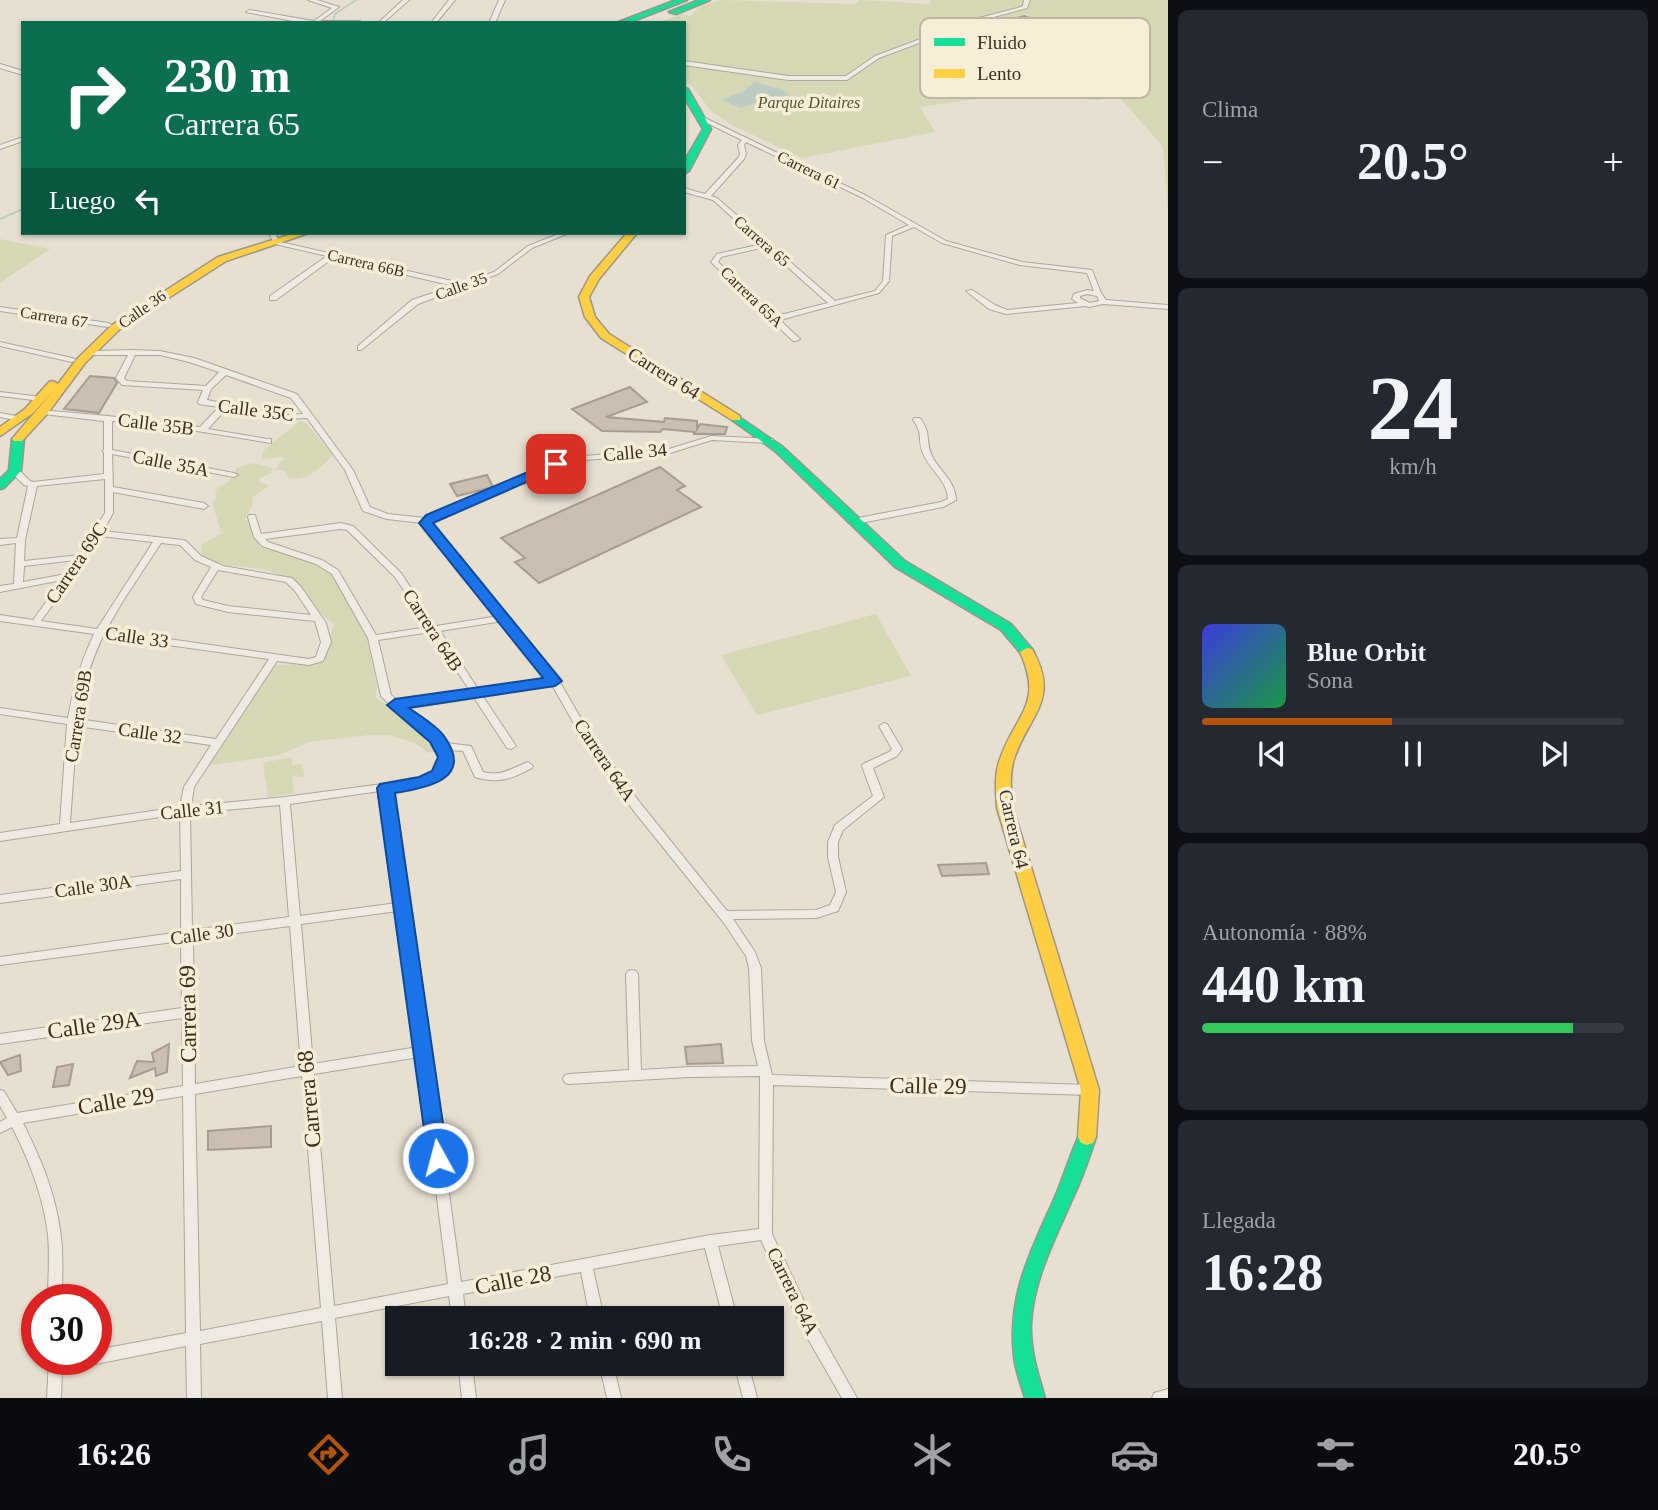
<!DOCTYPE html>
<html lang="es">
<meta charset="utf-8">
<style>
:root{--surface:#171b24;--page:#242831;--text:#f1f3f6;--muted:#9ea1a6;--line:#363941;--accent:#b45309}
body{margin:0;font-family:Georgia,serif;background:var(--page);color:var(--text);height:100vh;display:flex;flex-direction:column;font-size:26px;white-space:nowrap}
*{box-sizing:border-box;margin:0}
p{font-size:23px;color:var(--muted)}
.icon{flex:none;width:38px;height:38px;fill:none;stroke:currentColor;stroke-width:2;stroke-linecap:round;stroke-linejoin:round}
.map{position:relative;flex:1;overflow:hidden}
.drawer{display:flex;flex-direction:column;gap:10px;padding:10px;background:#0d0f14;width:490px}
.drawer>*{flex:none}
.banner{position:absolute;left:21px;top:21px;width:665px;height:214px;border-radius:0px;box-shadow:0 2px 5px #0004;background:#0b6e4f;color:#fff;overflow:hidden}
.speed{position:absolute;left:21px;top:1284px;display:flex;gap:14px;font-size:35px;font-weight:700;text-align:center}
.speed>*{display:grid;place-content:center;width:91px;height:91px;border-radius:50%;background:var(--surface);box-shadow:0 2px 5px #0004;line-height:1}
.speed .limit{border:10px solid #d22;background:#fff;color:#111}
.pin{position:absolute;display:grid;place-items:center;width:60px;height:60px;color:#fff;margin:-30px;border-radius:14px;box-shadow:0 4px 10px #0006}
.me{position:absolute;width:77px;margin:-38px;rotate:353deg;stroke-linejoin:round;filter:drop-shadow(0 0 5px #0008)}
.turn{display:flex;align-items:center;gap:24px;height:147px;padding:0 28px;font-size:32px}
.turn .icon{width:91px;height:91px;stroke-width:2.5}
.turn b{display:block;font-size:49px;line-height:60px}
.then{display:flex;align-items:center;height:66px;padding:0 28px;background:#0003;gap:14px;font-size:26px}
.big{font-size:52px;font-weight:700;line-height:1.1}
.drawer .tile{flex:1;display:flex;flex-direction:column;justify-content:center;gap:10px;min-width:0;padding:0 24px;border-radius:10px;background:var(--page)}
.drawer .dial{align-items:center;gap:0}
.dial b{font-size:91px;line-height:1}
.song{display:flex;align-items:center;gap:21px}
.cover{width:84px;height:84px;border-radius:10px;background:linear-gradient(135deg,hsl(240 70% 55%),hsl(140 70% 35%))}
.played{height:7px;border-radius:4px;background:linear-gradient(90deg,var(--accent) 45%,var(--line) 45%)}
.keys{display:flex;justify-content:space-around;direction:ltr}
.heat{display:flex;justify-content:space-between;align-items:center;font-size:38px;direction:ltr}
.charge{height:10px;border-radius:5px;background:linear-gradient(90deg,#34c759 88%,var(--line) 0)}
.trip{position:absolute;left:385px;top:1306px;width:399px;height:70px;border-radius:0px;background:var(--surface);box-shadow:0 2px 5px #0004;font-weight:700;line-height:70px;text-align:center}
.tab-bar{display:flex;height:112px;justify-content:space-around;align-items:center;background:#090b0e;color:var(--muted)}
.tab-bar .icon{width:49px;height:49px}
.tab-bar .current{color:var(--accent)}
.tab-bar b{font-size:32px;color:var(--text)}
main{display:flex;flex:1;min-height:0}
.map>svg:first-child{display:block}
.green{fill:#d6d7b3}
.water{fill:#bcccc2}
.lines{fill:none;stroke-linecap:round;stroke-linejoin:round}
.stream{stroke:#bcccc2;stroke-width:2}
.building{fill:#cbbfb2;stroke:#a89c90;stroke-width:2}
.street-casing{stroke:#ada599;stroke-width:2}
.fast-casing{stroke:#9c958a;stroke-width:3}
.slow-casing{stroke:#9c958a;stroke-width:3}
.street{fill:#efebe3;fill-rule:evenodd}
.fast{fill:#16e098;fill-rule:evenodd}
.slow{fill:#ffcf43;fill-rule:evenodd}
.route{fill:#1a73e8;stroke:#114b97;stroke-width:2}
.labels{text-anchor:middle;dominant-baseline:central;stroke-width:7;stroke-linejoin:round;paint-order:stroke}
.far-park-label{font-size:16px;font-style:italic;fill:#4d5a26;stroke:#f7eed8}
.far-street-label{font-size:16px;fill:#3d2e20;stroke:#f7eed8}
.street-label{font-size:19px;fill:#3d2e20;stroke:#f7eed8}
.near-street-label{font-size:23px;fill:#3d2e20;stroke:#f7eed8}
.key{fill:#f7eed8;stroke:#bfb4a1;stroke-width:2}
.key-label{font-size:19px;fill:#3d2e20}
</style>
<main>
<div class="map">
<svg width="1168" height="1398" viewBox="0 0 1168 1398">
<rect width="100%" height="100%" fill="#e7e0d1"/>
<path class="green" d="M721,0L855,4L859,0L930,4V0H1168V212L1163,147L1093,67L1088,51L1080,61L1081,68L1095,83L1100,100L1003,95L920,107L935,132L802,158L732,125L711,111L692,86L684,81V23H657L682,14L690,16L699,7Z
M0,239L50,249L0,283Z
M300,421L307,424L333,455C319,469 309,481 289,478L284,471L275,470L284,457L261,459L264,450Z
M252,463L273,468L271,473L260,478V483L267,484L268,487L252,497L253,503L245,520L249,519L260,547L293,555L333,572L367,639L377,686L375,697L415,726L435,752L429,753L415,743L390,735H369L309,742L280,755L206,766L272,665L310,664L321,659L334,625L312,605L291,579L263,569L224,565L201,556L202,544L226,531L221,532L212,502L217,499L215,492L219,486L228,483L237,468Z
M876,614L911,676L757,715L721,655Z
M291,757L292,765L302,764L305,777L292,776L294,793L268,797L263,763Z"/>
<path class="water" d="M755,82L780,89L790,95L763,100L741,108L721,100L742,92Z"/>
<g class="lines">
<path class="stream" d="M333,23L335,14L356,0
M0,219L23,209"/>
</g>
<path class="building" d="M1024,16L1079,40L1013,60L958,35Z
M90,376L114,378L117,383L99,413L64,409Z
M630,387L647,402L606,417L664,422L665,418L697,421V429L700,424L727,427L725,434H694L695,432L663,429L660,432L602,431L572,409Z
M660,467L685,486L677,490L701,507L539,583L515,562L525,558L501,538Z
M487,475L493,487L457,496L450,484Z
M986,863L989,874L942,876L938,865Z
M169,1044L167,1072L156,1076L155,1068L130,1078L137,1061L154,1062L152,1053Z
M721,1044L723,1063L687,1064L685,1047Z
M20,1055L21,1071L8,1075L0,1062Z
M73,1064L69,1085L53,1087L57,1067Z
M271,1126V1147L208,1150V1131Z"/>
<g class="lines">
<g class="street-casing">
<path id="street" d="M308,0H317L339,7L320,21H360L362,23H303L246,12L249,10L314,21L332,8Z
M403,0H409L383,23H378Z
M449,0H455L436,23H431Z
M499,0H505L495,23H489Z
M1024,0H1030L1027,8L975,22L879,58L847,80H789L684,65V61L789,76H846L875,56L971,20L1018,8L1023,6Z
M0,64L23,71V75L0,68Z
M703,117L867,196L946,241L1022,262L1092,270L1101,293L1106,300L1168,305V309L1103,304L1089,307L1086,306L1006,314L989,309L966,291L972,290L995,305L1007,310L1078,303L1072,299L1074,294L1087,290L1094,291L1087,273L1020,265L942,243L914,227L892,236L889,281L879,293L780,320L800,339L796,341H793L711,262L717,254L762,244L713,200L684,192V188L705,194L738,158L740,154L738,145L742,140L701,120L700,119ZM746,142L863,198L909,225L886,235L883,281L875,291L835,301L717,198L711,196L744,159L746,154L744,145ZM765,247L828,303L776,316L718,262L721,257ZM1087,294L1097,296L1099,301L1090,303L1080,298V296Z
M23,137V141L0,149V145Z
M272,233H279L276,236L280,242L461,283L494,272L528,246L561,233H569L532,248L498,274L418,304L361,350H358V346L412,300L454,286L333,258L276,300H270V296L327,256L275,244L270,236Z
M0,307L108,323L112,325L108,327L0,311Z
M0,342L72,358L76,360L72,362L0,346Z
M133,350L160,351L194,358L297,394L353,470L370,507L388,514L425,518L572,457L669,449L711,436L773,439V443H770L712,440L670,453L573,461L430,522L431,525L462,558L558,679L594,741L641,804L727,911L816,910L830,905L836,892L828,857V842L835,825L873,796L862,766L863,764L889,752L892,749L879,726L884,723L887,724L902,749L897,756L873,768L884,797L843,830L838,842V857L846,892L838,911L816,918L733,919L755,952L761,968L764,1041L772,1075L1090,1085L1094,1086L1096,1090L1094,1094L1090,1095L773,1085L772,1234L814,1322L857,1398H842L804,1332L761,1240L718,1246L737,1318H723L705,1248L593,1269L604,1318H590L581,1272L463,1294L466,1318H452L449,1296L335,1318L342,1398H328L322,1321L200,1344L201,1398H187L186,1346L96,1364L91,1362L90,1360H96V1350L186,1333L183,1096L23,1123C40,1157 55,1192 60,1230C64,1253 62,1277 62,1300H48C48,1279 50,1257 48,1235C44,1198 29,1160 12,1127L0,1133V1122L7,1118L0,1106V1090L4,1091L17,1113L183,1086L182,1018L0,1044V1034L182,1008L181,941L0,965V957L181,932V879L0,903V895L181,871L180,814L0,841V833L60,824L67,724L0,714V708L68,718C73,688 81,661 94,634L0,621V615L33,620L62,580L0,592V586L14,584L16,543L0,545V539L17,538L28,486L24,485L12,473V469H18L30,481L33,482L104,474V453L103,451L104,449V421L43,414H40V410L108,416L200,427L219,407L199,404L198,402L203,390L122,385L116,378L128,355H89L85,353L89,351ZM135,355H160L189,362L219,372L206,386L127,381L124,378ZM226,375L291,398L303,414L286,415L207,400L211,389ZM226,409L286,419L307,418L345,470L363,511L387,519L422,523L424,528L456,562L499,616L436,626L401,573L353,526L341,523L261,534L255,515H249L248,517L254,537L262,546L316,564L332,574L368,638L381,696L392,707L439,748C446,767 436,771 420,779L285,797L191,806L194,787L277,661L309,665L323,661L331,642L326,623L301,587L292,578L223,566L201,556L186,541L183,540L103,531L113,513V492L204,509L208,506L204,503L113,487L112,454L234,477L238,475L234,473L112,450V421L172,427L271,443V439H268L208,429ZM105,479V513L80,555L24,561L25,540L37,486ZM341,529L347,530L395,577L428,627L376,635L338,570L322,560L268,542L265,539ZM100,536L153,542L97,629L41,621L86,559ZM161,543L180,545L195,560L211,567L193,597L196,604L228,612L315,621L321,642L316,657L309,659L106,630L123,601ZM76,560L66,574L23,582L24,566ZM218,570L286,582L295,591L311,615L228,606L203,600L201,597ZM503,621L548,679L478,689L440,631ZM431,632L470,691L398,701L391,695L378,640ZM103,636L269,659L216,739L78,719C82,690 90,663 103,636ZM552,685L586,745L633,810L724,923L746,956L749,968L752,1041L758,1066L689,1067L641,1070L638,974L636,971L632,970L628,971L626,974L629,1070L569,1074L565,1075L563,1079L565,1083L569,1084L689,1077L760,1076L759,1229L710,1235L461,1282L430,1051L390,790C411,787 462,783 449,750L463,751L475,777C499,784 511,779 532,768L533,766L528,762C512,768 501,777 483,772L471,746L446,743L404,707L473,696L507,748L511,749L516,746L482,695ZM77,726L211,745L184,787L180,807L70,823ZM380,791L397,903L300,916L290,804ZM280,805L289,917L192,930L190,813ZM398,911L418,1047L313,1064L301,924ZM290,926L301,1066L195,1084L193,939ZM419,1057L448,1284L334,1306L314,1074ZM302,1076L321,1308L200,1331L195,1094Z
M0,392L41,397L45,399L41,401L0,396Z
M0,413L22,417L23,419L19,421L0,417Z
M914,418H920C932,434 925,441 932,456C940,472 955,480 956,500L943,507L856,524L853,523L852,521L853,519L941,502L948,499C947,479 929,470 923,453C917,440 924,434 913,420Z
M49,1360H88L86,1365L62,1370L61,1398H47Z
M458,1363H472L476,1398H462Z
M599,1363H613L621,1398H607Z
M734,1363H748L757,1398H743Z
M1168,1389V1398H1152L1154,1393Z"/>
</g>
<g class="fast-casing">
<path id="fast" d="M676,0H687L628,23H616Z
M699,0H710L676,14L669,12Z
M684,87L688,89L711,129L689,171L684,174V162L703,129L684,97Z
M736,415L783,447L905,561L1011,624L1032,649L1034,652L1032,655H1022L1001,630L895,567L775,451L732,420V416Z
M18,436L24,439L21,471L4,488L0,489V479L9,470L12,439Z
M1087,1129L1093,1131L1096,1137C1089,1159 1081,1181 1071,1202C1054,1241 1033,1281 1031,1324C1030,1350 1038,1374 1045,1398H1025C1021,1384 1015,1370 1014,1356C1007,1295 1031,1251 1055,1197C1064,1176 1071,1152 1081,1131Z"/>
</g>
<g class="slow-casing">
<path id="slow" d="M295,233H309L226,261L120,329L85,363L47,414L22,441H14L12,439L54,390L33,413L0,436V427L25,409L49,382L53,381L58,384L77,359L112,325L218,257Z
M627,233H637L599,279L589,297L595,317L609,334L740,416V420H732L601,338L585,317L579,297L590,276Z
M1027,648L1032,649C1061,700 1029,714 1014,759C1009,775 1011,792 1013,808L1099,1090L1096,1137L1093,1143L1087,1145L1081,1143L1078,1137L1081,1090L997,808C996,792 994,774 1000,759C1016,713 1044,705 1020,652Z"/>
</g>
<use href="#street" class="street"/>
<use href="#fast" class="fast"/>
<use href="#slow" class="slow"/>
</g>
<path class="route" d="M556,460L563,464L561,467L433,523L562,681L555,686L409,708C420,716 436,725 444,736C475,779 427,788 395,793L448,1158L445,1164L438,1167L431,1164L428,1158L377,788L380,784L419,777L432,771L438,757L430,742L387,705L395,699L543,678L419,523L426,515Z"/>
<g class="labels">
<g class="far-park-label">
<text x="809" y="102">Parque Ditaires</text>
</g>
<g class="far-street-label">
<text transform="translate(809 170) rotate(26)">Carrera 61</text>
<text transform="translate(762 241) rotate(41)">Carrera 65</text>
<text transform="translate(366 263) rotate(13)">Carrera 66B</text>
<text transform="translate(461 286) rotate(-20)">Calle 35</text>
<text transform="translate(752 297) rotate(44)">Carrera 65A</text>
<text transform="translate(142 309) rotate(-35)">Calle 36</text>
<text transform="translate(54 317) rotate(9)">Carrera 67</text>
</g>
<g class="street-label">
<text transform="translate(664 373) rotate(32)">Carrera 64</text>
<text transform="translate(256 410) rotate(7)">Calle 35C</text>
<text transform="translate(156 424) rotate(7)">Calle 35B</text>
<text transform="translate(635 452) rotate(-5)">Calle 34</text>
<text transform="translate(171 463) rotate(11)">Calle 35A</text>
<text transform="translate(76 563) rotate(-56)">Carrera 69C</text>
<text transform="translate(433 630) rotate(57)">Carrera 64B</text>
<text transform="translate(137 637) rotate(8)">Calle 33</text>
<text transform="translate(78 716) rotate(-81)">Carrera 69B</text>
<text transform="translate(150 733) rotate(8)">Calle 32</text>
<text transform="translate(605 760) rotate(56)">Carrera 64A</text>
<text transform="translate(192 810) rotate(-6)">Calle 31</text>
<text transform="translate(1014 829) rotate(77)">Carrera 64</text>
<text transform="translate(93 886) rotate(-8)">Calle 30A</text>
<text transform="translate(202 934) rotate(-8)">Calle 30</text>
<text transform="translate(793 1291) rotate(64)">Carrera 64A</text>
</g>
<g class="near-street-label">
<text transform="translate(188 1014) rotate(-91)">Carrera 69</text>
<text transform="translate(94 1025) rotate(-8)">Calle 29A</text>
<text transform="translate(928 1086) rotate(1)">Calle 29</text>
<text transform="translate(309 1099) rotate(-95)">Carrera 68</text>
<text transform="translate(116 1101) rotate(-10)">Calle 29</text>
<text transform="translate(513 1280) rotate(-11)">Calle 28</text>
</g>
</g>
<rect x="920" y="18" width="230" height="80" rx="10" class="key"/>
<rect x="934" y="38" width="31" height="8" fill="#16e098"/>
<rect x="934" y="69" width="31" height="9" fill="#ffcf43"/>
<g class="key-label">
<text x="977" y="49">Fluido</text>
<text x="977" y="80">Lento</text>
</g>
</svg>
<div class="speed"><div class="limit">30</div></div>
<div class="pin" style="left:556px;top:464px;background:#d93025"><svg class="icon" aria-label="arrive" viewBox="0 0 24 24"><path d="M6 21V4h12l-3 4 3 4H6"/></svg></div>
<svg class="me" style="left:438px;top:1158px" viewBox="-20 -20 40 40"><circle r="17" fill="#1a73e8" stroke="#fff" stroke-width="3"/><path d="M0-11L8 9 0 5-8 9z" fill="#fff"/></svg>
<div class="trip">16:28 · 2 min · 690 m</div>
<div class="banner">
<div class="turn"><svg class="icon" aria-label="right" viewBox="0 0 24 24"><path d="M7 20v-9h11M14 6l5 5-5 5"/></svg><div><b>230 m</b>Carrera 65</div></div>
<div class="then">Luego<svg class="icon" aria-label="left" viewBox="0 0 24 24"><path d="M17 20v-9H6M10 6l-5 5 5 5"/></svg></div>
</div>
</div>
<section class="drawer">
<div class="tile"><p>Clima</p>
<div class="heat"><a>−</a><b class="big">20.5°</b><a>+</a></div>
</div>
<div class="tile dial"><b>24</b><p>km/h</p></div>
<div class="tile">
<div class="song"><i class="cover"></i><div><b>Blue Orbit</b><p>Sona</p></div></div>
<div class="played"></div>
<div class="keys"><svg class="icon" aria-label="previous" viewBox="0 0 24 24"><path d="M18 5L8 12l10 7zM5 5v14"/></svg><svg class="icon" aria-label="pause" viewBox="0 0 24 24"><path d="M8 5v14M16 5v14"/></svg><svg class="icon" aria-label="next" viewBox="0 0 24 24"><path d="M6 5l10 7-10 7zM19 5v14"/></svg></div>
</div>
<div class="tile"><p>Autonomía · 88%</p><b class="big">440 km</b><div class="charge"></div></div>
<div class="tile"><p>Llegada</p><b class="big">16:28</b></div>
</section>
</main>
<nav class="tab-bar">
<b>16:26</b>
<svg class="icon current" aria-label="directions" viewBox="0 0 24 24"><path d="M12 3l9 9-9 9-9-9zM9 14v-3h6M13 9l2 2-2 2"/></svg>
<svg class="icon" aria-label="music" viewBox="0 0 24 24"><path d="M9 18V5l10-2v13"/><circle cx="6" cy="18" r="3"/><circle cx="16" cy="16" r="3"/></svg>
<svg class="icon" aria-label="phone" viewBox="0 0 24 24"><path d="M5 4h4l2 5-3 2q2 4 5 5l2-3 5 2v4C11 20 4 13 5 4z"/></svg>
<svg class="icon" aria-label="climate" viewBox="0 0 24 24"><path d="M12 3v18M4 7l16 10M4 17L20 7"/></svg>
<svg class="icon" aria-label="car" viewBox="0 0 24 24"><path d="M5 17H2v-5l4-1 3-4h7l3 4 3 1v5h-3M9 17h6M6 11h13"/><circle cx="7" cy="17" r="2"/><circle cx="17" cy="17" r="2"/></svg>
<svg class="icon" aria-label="filters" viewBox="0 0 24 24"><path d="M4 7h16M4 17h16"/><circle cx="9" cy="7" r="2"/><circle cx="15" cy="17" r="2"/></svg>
<b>20.5°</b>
</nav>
